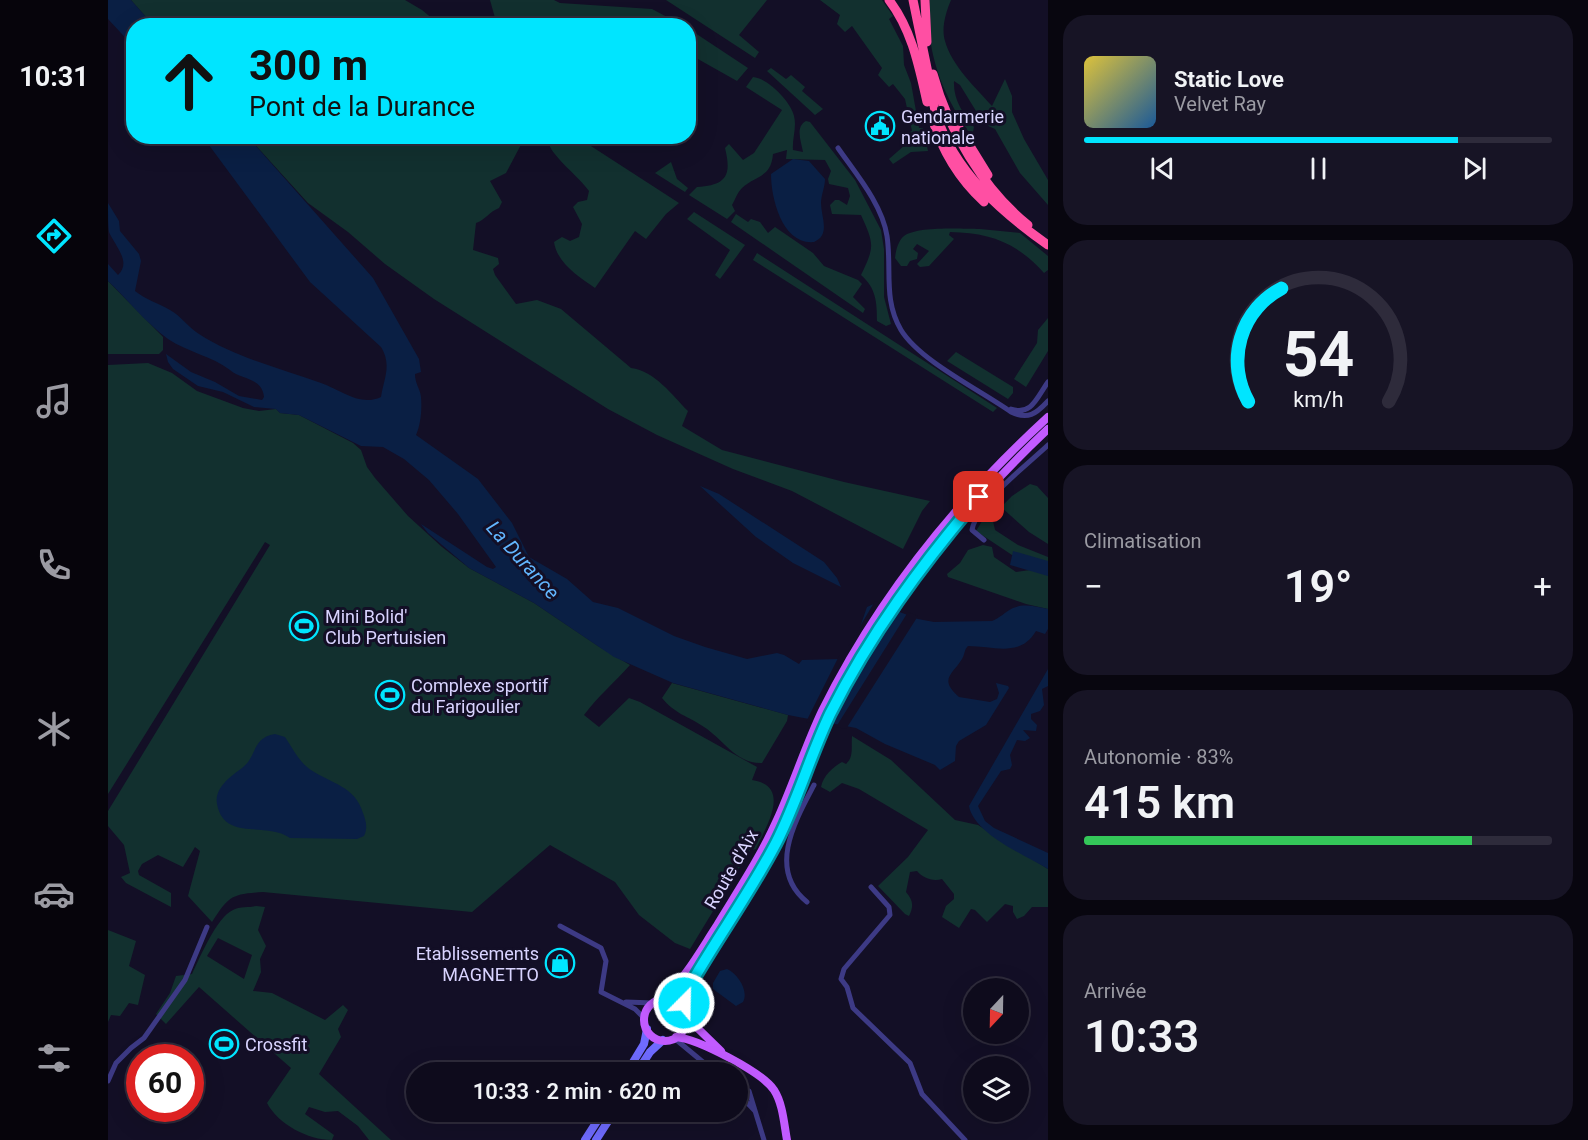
<!DOCTYPE html>
<html lang="fr">
<meta charset="utf-8">
<style>
:root{--surface:#0e0b1c;--page:#171425;--text:#f1f3f6;--muted:#9b9ba3;--line:#2e2b3b;--accent:#00e5ff}
body{margin:0;font-family:Roboto,sans-serif;background:var(--page);color:var(--text);height:100vh;display:flex;flex-direction:column;font-size:22px;white-space:nowrap}
*{box-sizing:border-box;margin:0}
p{font-size:20px;color:var(--muted)}
.icon{flex:none;width:33px;height:33px;fill:none;stroke:currentColor;stroke-width:2;stroke-linecap:round;stroke-linejoin:round}
.map{position:relative;flex:1;overflow:hidden}
.panel{display:flex;flex-direction:column;gap:15px;padding:15px;background:#08060f;width:540px}
.panel>*{flex:none}
.banner{position:absolute;left:18px;top:18px;width:570px;height:126px;border-radius:24px;box-shadow:0 6px 24px #0002,0 0 0 2px var(--line);background:#00e5ff;color:#111;overflow:hidden}
.needle{width:39px;rotate:202deg}
.controls{position:absolute;left:855px;top:978px;display:grid;gap:12px}
.controls a{display:grid;place-items:center;width:66px;height:66px;border-radius:50%;background:var(--surface);box-shadow:0 6px 24px #0002,0 0 0 2px var(--line);font-size:30px}
.speed{position:absolute;left:18px;top:1044px;display:flex;gap:12px;font-size:30px;font-weight:700;text-align:center}
.speed>*{display:grid;place-content:center;width:78px;height:78px;border-radius:50%;background:var(--surface);box-shadow:0 6px 24px #0002,0 0 0 2px var(--line);line-height:1}
.speed .limit{border:9px solid #d22;background:#fff;color:#111}
.pin{position:absolute;display:grid;place-items:center;width:51px;height:51px;color:#fff;margin:-26px;border-radius:12px;box-shadow:0 3px 9px #0006}
.me{position:absolute;width:66px;margin:-33px;rotate:23deg;stroke-linejoin:round;filter:drop-shadow(0 0 4px #0008)}
.turn{display:flex;align-items:center;gap:21px;height:126px;padding:0 24px;font-size:27px}
.turn .icon{width:78px;height:78px;stroke-width:2.5}
.turn b{display:block;font-size:42px;line-height:51px}
.big{font-size:45px;font-weight:600;line-height:1.1}
.panel .widget{flex:1;display:flex;flex-direction:column;justify-content:center;gap:9px;min-width:0;padding:0 21px;border-radius:24px;background:var(--page)}
.panel .dial{align-items:center;gap:0}
.dial svg{height:156px;overflow:visible;fill:none;stroke:var(--line);stroke-width:7;stroke-linecap:round;text-anchor:middle}
.dial text{fill:var(--text);stroke:none}
.song{display:flex;align-items:center;gap:18px}
.cover{width:72px;height:72px;border-radius:9px;background:linear-gradient(135deg,hsl(50 70% 55%),hsl(210 70% 35%))}
.played{height:6px;border-radius:3px;background:linear-gradient(90deg,var(--accent) 80%,var(--line) 80%)}
.keys{display:flex;justify-content:space-around;direction:ltr}
.heat{display:flex;justify-content:space-between;align-items:center;font-size:33px;direction:ltr}
.charge{height:9px;border-radius:4px;background:linear-gradient(90deg,#34c759 83%,var(--line) 0)}
.trip{position:absolute;left:298px;top:1062px;width:342px;height:60px;border-radius:30px;background:var(--surface);box-shadow:0 6px 24px #0002,0 0 0 2px var(--line);font-weight:600;line-height:60px;text-align:center}
main{display:flex;flex:1;min-height:0}
.dock{display:flex;flex-direction:column;width:108px;justify-content:space-around;align-items:center;background:#06040b;color:var(--muted)}
.dock .icon{width:42px;height:42px}
.dock .active{color:var(--accent)}
.dock b{font-size:27px;color:var(--text)}
.map>svg:first-child{display:block}
.green{fill:#12302f;fill-rule:evenodd}
.water{fill:#0a1f44}
.pier{fill:#130f26}
.building{fill:#241b47;stroke:#3b2d73;stroke-width:1.5}
.lines{fill:none;stroke-linecap:round;stroke-linejoin:round}
.street{stroke:#3d3a85;stroke-width:5}
.secondary{stroke:#6f6bff;stroke-width:8}
.primary{stroke:#c25bff;stroke-width:8}
.highway{stroke:#ff4fa3;stroke-width:9}
.route-casing{stroke:#0095a6;stroke-width:15}
.route{stroke:#00e5ff;stroke-width:10}
.labels{text-anchor:middle;dominant-baseline:central;stroke-width:6;stroke-linejoin:round;paint-order:stroke}
.poi-label{font-size:18px;fill:#d9d4ff;stroke:#130f26;text-anchor:start}
.street-label{font-size:18px;fill:#d9d4ff;stroke:#130f26}
.water-label{font-size:20px;font-style:italic;fill:#62b6ff;stroke:#130f26}
</style>
<main>
<nav class="dock">
<b>10:31</b>
<svg class="icon active" aria-label="directions" viewBox="0 0 24 24"><path d="M12 3l9 9-9 9-9-9zM9 14v-3h6M13 9l2 2-2 2"/></svg>
<svg class="icon" aria-label="music" viewBox="0 0 24 24"><path d="M9 18V5l10-2v13"/><circle cx="6" cy="18" r="3"/><circle cx="16" cy="16" r="3"/></svg>
<svg class="icon" aria-label="phone" viewBox="0 0 24 24"><path d="M5 4h4l2 5-3 2q2 4 5 5l2-3 5 2v4C11 20 4 13 5 4z"/></svg>
<svg class="icon" aria-label="climate" viewBox="0 0 24 24"><path d="M12 3v18M4 7l16 10M4 17L20 7"/></svg>
<svg class="icon" aria-label="car" viewBox="0 0 24 24"><path d="M5 17H2v-5l4-1 3-4h7l3 4 3 1v5h-3M9 17h6M6 11h13"/><circle cx="7" cy="17" r="2"/><circle cx="17" cy="17" r="2"/></svg>
<svg class="icon" aria-label="filters" viewBox="0 0 24 24"><path d="M4 7h16M4 17h16"/><circle cx="9" cy="7" r="2"/><circle cx="15" cy="17" r="2"/></svg>
</nav>
<div class="map">
<svg width="940" height="1140" viewBox="0 0 940 1140">
<rect width="100%" height="100%" fill="#130f26"/>
<path class="green" d="M23,0H297L314,10L332,25H45Z
M382,0H446L452,3L544,9L574,25H389Z
M558,0H659L631,35L651,52L647,58Z
M712,0H774L785,16L781,19L795,46L796,65L803,83L811,128H815L820,151L803,152L785,164L781,159L797,145V134L804,131L797,99L785,84L781,87L770,75L774,68L744,26L737,32L729,24L732,15Z
M822,0H843C838,12 833,28 837,41C844,66 867,87 884,106L897,79L904,96V112L916,139L940,180V205L912,173L887,129L876,124L852,85L846,81C845,99 855,114 866,127L865,132L860,131C834,93 816,48 822,0Z
M581,29L640,68L629,81L581,54Z
M663,68L678,79L683,75L697,87L694,91L715,109L707,115L659,71Z
M645,77C660,78 683,102 686,116C689,127 684,139 685,150L695,152C693,141 687,127 698,121L702,122L747,180L773,230L776,249V297L783,324L778,326L769,321C769,302 768,288 753,275C767,246 766,244 753,215L724,214L722,205L727,200H731L739,205L742,196L740,188L721,184L720,179L723,171L717,160L678,159L679,150L665,154C663,178 648,175 634,188C629,193 627,200 624,205L627,211L619,219L581,195L589,187C618,185 624,176 617,148L621,144L635,160L646,153L674,110L638,87Z
M453,136L469,137L571,203L558,214L538,239L527,231L487,288C471,277 449,263 446,242L454,237L462,241L471,237L474,224L465,207L470,202L479,200L481,191C472,178 444,156 441,144Z
M140,137H423L416,139L398,173L382,181L394,202L391,208C381,212 377,220 368,223L365,250L390,258L391,264L385,269L387,275L408,304L429,300L453,309L523,368C547,371 564,395 580,411L574,426L614,450L736,482L822,501L814,511L795,549L684,491L625,469L549,435L500,409L326,299L277,264L240,232L200,203Z
M563,162L569,179L580,188L577,192L547,173Z
M586,212L637,245L612,279L607,275L622,250L579,219Z
M628,214L640,222L643,219L652,222L660,233L667,227L705,253L716,266L750,280L754,284L745,297L757,309L755,313L623,222Z
M872,229L912,233L940,256V270L936,273C908,242 882,233 842,232L841,235L846,239L821,266L812,267L809,264L821,251L809,244L805,249L810,253L809,259L802,261L799,266H793L787,258C788,250 790,241 796,236C810,226 854,229 872,229Z
M649,253L889,408L885,412L645,260Z
M0,281L55,337V350L51,354H0Z
M940,318V351L918,387L906,379L929,343L930,330Z
M848,352L905,387V393L900,399L839,361Z
M40,363L64,373L89,391L135,408L151,411L168,409L172,413L191,415L245,443L253,450L259,467L267,478L300,516L334,547L361,568L426,603L490,646L522,665C507,682 489,697 476,715L491,727L521,698L532,702L649,767L644,780C685,786 657,828 648,849L644,850V847L582,949L567,943L531,915L507,882L442,845L364,912L155,892C123,894 121,896 104,922L80,896L92,851L87,847L75,867L50,855L34,864L30,871L31,875L63,893V907L18,883L13,877L22,873L16,845L0,826V811L162,545L157,542L0,794V365Z
M922,484L929,486L940,498V544L921,532L893,507L904,496Z
M879,513H890L885,521L887,530L910,545L940,557V566L913,561L868,531Z
M875,545L884,547L886,557L908,572L922,570L940,572V609L918,604L840,577L839,574L852,563L860,550Z
M564,683L680,715L679,721L654,763C628,764 615,739 596,727C580,716 567,714 554,698Z
M744,736L783,760L847,820L870,825L940,869V907H924L916,916L909,919L905,912V906L897,904L879,922L867,910L863,909L851,928L834,917L838,906L846,899V894L834,879C825,882 815,878 809,871L802,872L798,892C805,900 806,906 801,916L797,914L770,886L800,857L820,830L751,789L734,783L722,792L713,787C715,776 725,767 734,762L738,764C746,757 743,747 744,736Z
M148,906L157,907L150,930L158,946L152,959L153,972L145,991L164,993L217,1020L235,1005L240,1010L230,1029L233,1037L211,1074L283,1140H261L250,1126L230,1111L217,1112L201,1107L197,1114L226,1135L224,1140C200,1140 170,1124 159,1103L183,1068L91,987L58,1024L48,1014L62,993L68,976L84,974C92,957 109,917 125,910C132,906 141,908 148,906ZM110,938L144,955L136,979L99,956Z
M0,930L28,941L21,966L37,975L30,1005L21,1003L12,1016L3,1015L0,1022Z"/>
<path class="water" d="M0,0H23L45,25L26,26L25,46L0,19Z
M95,137H140L265,278L311,359L313,372L307,374C307,384 312,388 313,397C314,409 313,424 308,435L370,479L404,523L421,557L459,579L485,602L510,608L566,636L597,647L639,659L669,653L676,655L691,664L694,660L732,659L749,636L759,607L768,603L810,619L826,622L884,621C892,618 897,612 905,608C917,603 928,607 940,609V629L937,634L928,631C912,658 886,646 860,646C856,650 857,654 854,659C845,674 830,679 851,697L882,702L889,699L891,693L888,683L900,686L901,688L878,725L851,741L848,746L847,761L832,770L827,765L777,744L748,728L680,715L565,683L506,657L426,603L361,568L320,533L313,524L379,567L385,569L388,567L350,514L321,480L296,459L275,447L253,446L191,415L172,413L168,409L146,407L115,392L90,386L65,369L60,362L58,354L83,372L107,382L131,396L154,400L156,397C154,377 133,380 122,370C104,356 79,352 60,339C38,323 20,300 0,281V264L10,275C24,262 7,246 1,232C0,225 0,212 0,203L11,221L12,231L31,254L33,261L27,291C38,300 50,303 62,310C73,316 80,327 91,334C128,358 172,368 213,383C233,390 252,407 273,397C276,378 284,365 273,347L202,282Z
M685,159L701,161L717,179C717,187 713,195 713,203C713,217 723,235 706,242C674,245 663,198 663,174Z
M592,486L611,494L716,562L729,578L733,587L685,563L648,537Z
M905,551L940,561V576L902,565Z
M940,669V686L934,689L936,705L932,711L923,714V719L929,725L928,731L915,730L922,738L917,741L909,740L902,755L904,765L902,769L893,771L870,806L877,821L886,828L940,853V869C917,855 866,834 861,806Z
M167,734L177,737C185,749 191,762 203,770C224,784 247,786 255,813C258,821 260,828 256,836L249,839L182,838C159,821 116,842 109,804C106,788 123,776 134,768C150,756 143,738 167,734Z
M619,969C630,974 641,991 635,1002L628,1006L605,989V983L612,971Z"/>
<path class="pier" d="M767,601L791,609L757,662L724,726L698,722L731,656L741,645Z
M800,612L810,616L738,729L728,727Z"/>
<path class="building" d="M776,117L782,127L768,135L762,124Z"/>
<g class="lines">
<path class="street" d="M730,148C748,174 774,204 779,236C784,269 775,300 793,330C812,361 872,390 903,412C920,420 928,414 940,401
M903,409C924,416 929,397 940,382
M876,540L864,530C868,504 920,464 940,445
M763,887L781,907L782,915L736,969L733,979L739,987L745,1008L802,1063L814,1094L857,1140
M699,902C659,870 687,821 706,785
M452,926L493,948L498,961L493,992L527,1009L537,1019
M518,1002L545,1003
M566,1038L607,1072
M0,1081L8,1063L23,1048L36,1038L77,980L99,927
M641,1091L656,1140
M630,1093L647,1111"/>
<path class="secondary" d="M519,1072L536,1044L539,1029
M529,1072L542,1052L555,1040
M477,1140L495,1112
M488,1140L506,1112"/>
<path class="primary" d="M554,999C577,979 591,953 608,927C629,892 652,858 669,820C685,785 697,747 714,711C770,598 848,501 940,417
M536 1020a21 21 0 1 1 42 0a21 21 0 1 1-42 0Z
M575,1009L579,990L588,975C615,930 648,886 670,839C699,778 719,715 753,657C804,571 868,497 940,429
M577,1016L613,1051
M568,1037C590,1039 654,1072 666,1090C675,1104 676,1124 679,1140"/>
<path class="highway" d="M781,0C804,30 811,67 819,102
M805,0C810,24 815,48 820,73C823,86 824,100 828,114C846,171 893,212 940,245
M817,0L819,42
M825,74C840,129 875,189 920,225
M824,118C834,151 851,179 876,202
M851,128L880,175"/>
</g>
<g class="lines">
<g class="route-casing">
<path id="route" d="M576,1003L579,990L588,975C614,931 644,889 668,843C689,802 702,756 722,714C762,634 814,564 871,497"/>
</g>
<use href="#route" class="route"/>
</g>
<defs>
<g id="civic-ring" transform="scale(1.5)"><circle r="9.5" fill="#130f26" stroke="#00e5ff" stroke-width="1.5"/><path d="M-.6-6.5H3V-4.5H.6V-3L4-1V1h2V6H-6V1h2V-1L-.6-3ZM-1.2 2.5V6h2.4V2.5Z" fill="#00e5ff"/></g>
<g id="stadium-ring" transform="scale(1.5)"><circle r="9.5" fill="#130f26" stroke="#00e5ff" stroke-width="1.5"/><path d="M0-5a6.5 5 0 1 0 0 10a6.5 5 0 1 0 0-10ZM-3.5-1.8h7v3.6h-7Z" fill="#00e5ff"/></g>
<g id="shop-ring" transform="scale(1.5)"><circle r="9.5" fill="#130f26" stroke="#00e5ff" stroke-width="1.5"/><path d="M-5-2.5h2.3a2.7 3.5 0 0 1 5.4 0H5L5.5 6h-11ZM-1.5-2.5h3a1.5 2.3 0 0 0-3 0Z" fill="#00e5ff"/></g>
</defs>
<g fill-rule="evenodd">
<use href="#civic-ring" x="772" y="126"/>
<use href="#stadium-ring" x="196" y="626"/>
<use href="#stadium-ring" x="282" y="695"/>
<use href="#shop-ring" x="452" y="963"/>
<use href="#stadium-ring" x="116" y="1044"/>
</g>
<g class="labels">
<g class="poi-label">
<text x="793" y="116">Gendarmerie<tspan x="793" dy="21">nationale</tspan></text>
<text x="217" y="616">Mini Bolid'<tspan x="217" dy="21">Club Pertuisien</tspan></text>
<text x="303" y="685">Complexe sportif<tspan x="303" dy="21">du Farigoulier</tspan></text>
<text x="431" y="953" text-anchor="end">Etablissements<tspan x="431" dy="21">MAGNETTO</tspan></text>
<text x="137" y="1044">Crossfit</text>
</g>
<g class="street-label">
<text transform="translate(623 869) rotate(-60)">Route d'Aix</text>
</g>
<g class="water-label">
<text transform="translate(415 560) rotate(48)">La Durance</text>
</g>
</g>
</svg>
<div class="controls">
<a><svg class="needle" viewBox="-14 -14 28 28"><path d="M0-13l5 13h-10z" fill="#e53935"/><path d="M0 13l5-13h-10z" fill="#9b9ba3"/></svg></a>
<a><svg class="icon" aria-label="layers" viewBox="0 0 24 24"><path d="M12 4l9 5-9 5-9-5zM3 14l9 5 9-5"/></svg></a>
</div>
<div class="speed"><div class="limit">60</div></div>
<div class="pin" style="left:871px;top:497px;background:#d93025"><svg class="icon" aria-label="arrive" viewBox="0 0 24 24"><path d="M6 21V4h12l-3 4 3 4H6"/></svg></div>
<svg class="me" style="left:576px;top:1003px" viewBox="-20 -20 40 40"><circle r="17" fill="#00e5ff" stroke="#fff" stroke-width="3"/><path d="M0-11L8 9 0 5-8 9z" fill="#fff"/></svg>
<div class="trip">10:33 · 2 min · 620 m</div>
<div class="banner">
<div class="turn"><svg class="icon" aria-label="ahead" viewBox="0 0 24 24"><path d="M12 20V5M6 11l6-6 6 6"/></svg><div><b>300 m</b>Pont de la Durance</div></div>
</div>
</div>
<section class="panel">
<div class="widget">
<div class="song"><i class="cover"></i><div><b>Static Love</b><p>Velvet Ray</p></div></div>
<div class="played"></div>
<div class="keys"><svg class="icon" aria-label="previous" viewBox="0 0 24 24"><path d="M18 5L8 12l10 7zM5 5v14"/></svg><svg class="icon" aria-label="pause" viewBox="0 0 24 24"><path d="M8 5v14M16 5v14"/></svg><svg class="icon" aria-label="next" viewBox="0 0 24 24"><path d="M6 5l10 7-10 7zM19 5v14"/></svg></div>
</div>
<div class="widget dial"><svg viewBox="0 0 100 80">
<path d="M14 69A42 42 0 1 1 86 69"/>
<path d="M14 69A42 42 0 0 1 31 11" stroke="#00e5ff"/>
<text x="50" y="56" font-size="32" font-weight="700">54</text>
<text x="50" y="72" font-size="11">km/h</text>
</svg></div>
<div class="widget"><p>Climatisation</p>
<div class="heat"><a>−</a><b class="big">19°</b><a>+</a></div>
</div>
<div class="widget"><p>Autonomie · 83%</p><b class="big">415 km</b><div class="charge"></div></div>
<div class="widget"><p>Arrivée</p><b class="big">10:33</b></div>
</section>
</main>
